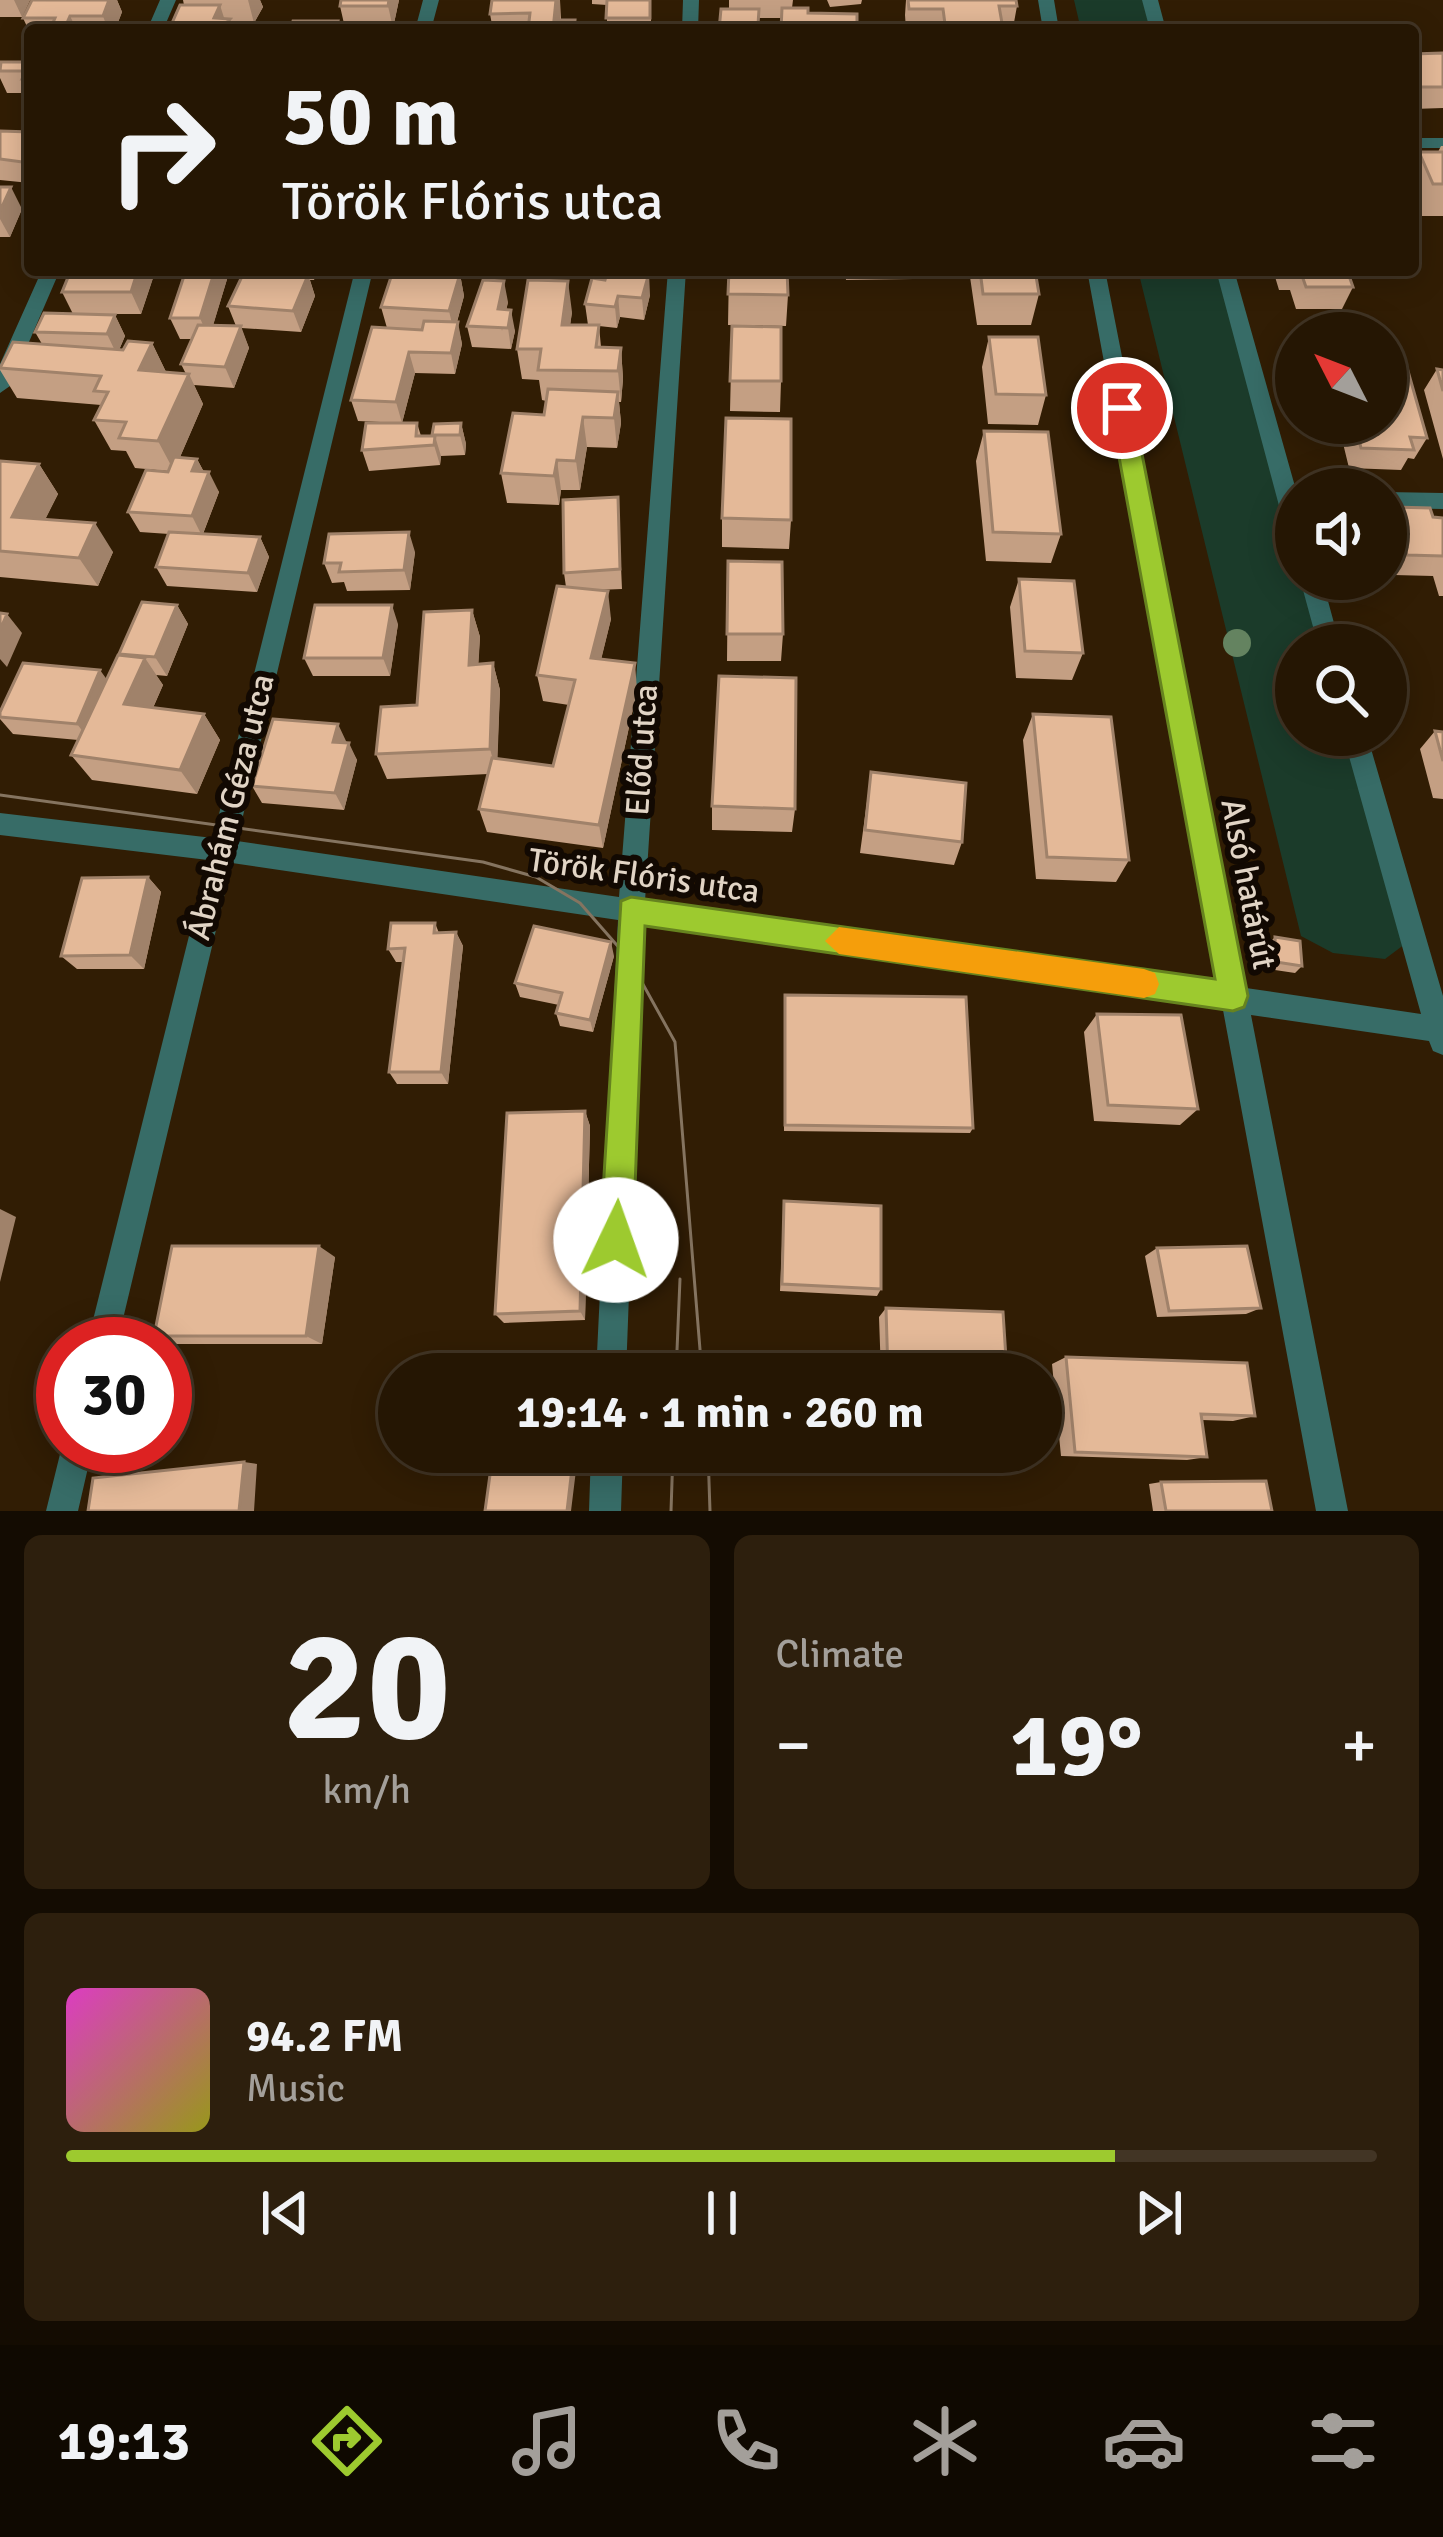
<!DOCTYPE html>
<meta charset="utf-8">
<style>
:root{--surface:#251603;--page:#2d1f0d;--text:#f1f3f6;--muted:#a39f9a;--line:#423525;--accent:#9dca2f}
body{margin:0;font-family:Signika,sans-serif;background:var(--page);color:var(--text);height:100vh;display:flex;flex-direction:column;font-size:45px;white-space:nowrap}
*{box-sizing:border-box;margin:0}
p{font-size:39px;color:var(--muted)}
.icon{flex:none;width:66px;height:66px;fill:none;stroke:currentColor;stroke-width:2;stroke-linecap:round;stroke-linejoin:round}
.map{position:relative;height:1511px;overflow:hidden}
.panel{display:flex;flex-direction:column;gap:24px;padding:24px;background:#140c02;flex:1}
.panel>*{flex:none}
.hud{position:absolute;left:24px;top:24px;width:1395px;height:252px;border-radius:12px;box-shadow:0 6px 30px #0003,0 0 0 3px var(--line);background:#251603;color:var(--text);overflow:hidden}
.needle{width:78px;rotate:312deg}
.controls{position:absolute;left:1275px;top:312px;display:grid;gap:24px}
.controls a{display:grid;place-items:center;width:132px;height:132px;border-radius:50%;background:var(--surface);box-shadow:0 6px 30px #0003,0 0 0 3px var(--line);font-size:60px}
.speed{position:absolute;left:36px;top:1317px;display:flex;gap:24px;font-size:60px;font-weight:700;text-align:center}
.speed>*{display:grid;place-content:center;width:156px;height:156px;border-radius:50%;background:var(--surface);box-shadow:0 6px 30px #0003,0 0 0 3px var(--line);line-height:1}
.speed .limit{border:18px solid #d22;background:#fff;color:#111}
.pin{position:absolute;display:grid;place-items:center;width:102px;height:102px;color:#fff;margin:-51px;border:6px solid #fff;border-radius:50%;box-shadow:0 3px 12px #0007}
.me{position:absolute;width:132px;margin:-66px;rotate:3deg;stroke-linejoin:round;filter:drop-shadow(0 0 9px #0008)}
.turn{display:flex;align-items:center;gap:42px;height:252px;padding:0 60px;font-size:54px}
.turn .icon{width:156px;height:156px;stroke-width:2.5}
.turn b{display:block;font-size:84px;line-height:102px}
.big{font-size:90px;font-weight:800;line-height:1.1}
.panel .card{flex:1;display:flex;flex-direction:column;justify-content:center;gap:18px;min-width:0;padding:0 42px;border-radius:18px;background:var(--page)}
.panel .dial{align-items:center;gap:0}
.dial b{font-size:156px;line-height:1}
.song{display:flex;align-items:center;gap:36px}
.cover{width:144px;height:144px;border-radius:18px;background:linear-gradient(135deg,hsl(310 70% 55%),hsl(60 70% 35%))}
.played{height:12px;border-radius:6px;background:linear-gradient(90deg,var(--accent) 80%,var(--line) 80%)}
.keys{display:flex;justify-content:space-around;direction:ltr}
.heat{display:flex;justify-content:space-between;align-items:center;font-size:66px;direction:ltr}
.panel .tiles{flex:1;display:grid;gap:24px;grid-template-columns:1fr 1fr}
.card:last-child{grid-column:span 2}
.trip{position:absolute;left:378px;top:1353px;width:684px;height:120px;border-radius:60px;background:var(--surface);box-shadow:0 6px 30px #0003,0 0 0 3px var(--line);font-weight:800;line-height:120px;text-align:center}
.menu{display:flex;height:192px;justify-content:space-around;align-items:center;background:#0f0901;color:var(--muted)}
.menu .icon{width:84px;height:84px}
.menu .current{color:var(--accent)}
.menu b{font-size:54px;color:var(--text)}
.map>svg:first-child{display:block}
.green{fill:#1b3b2a}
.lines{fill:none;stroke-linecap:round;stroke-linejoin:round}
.street{fill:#376c67;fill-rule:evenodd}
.tram{stroke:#857460;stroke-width:3}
.tree{fill:#648360}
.wall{fill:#c49f83}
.shaded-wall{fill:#a0826a}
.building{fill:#e4b998;stroke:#a0826a;stroke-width:3}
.route{fill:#9dca2f;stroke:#66831f;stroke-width:3}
.slow{fill:#f59e0b}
.labels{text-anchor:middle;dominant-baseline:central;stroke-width:12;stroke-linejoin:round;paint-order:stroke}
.street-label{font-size:33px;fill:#e1d4c5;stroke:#120902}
</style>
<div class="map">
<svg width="1443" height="1511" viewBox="0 0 1443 1511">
<rect width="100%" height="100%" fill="#311d04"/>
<path class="green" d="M1074,0H1144L1152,30H1081Z
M1138,270H1219L1296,549V579H1304L1323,645H1296V735H1348L1405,944L1385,959L1333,953L1301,936Z"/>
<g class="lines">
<path class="street" d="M160,0H176L163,30H147Z
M423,0H439L431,30H415Z
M683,0H699L698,30H682Z
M1038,0H1054L1059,30H1043Z
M1142,0H1158L1166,30H1150Z
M1413,138H1443V148H1413Z
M42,270H60L10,386L0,393V364Z
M355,270H373L237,841L619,897L668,270H686L645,901L1219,984L1087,270H1105L1246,988L1421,1014L1343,735H1367L1443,996V1055L1433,1051L1429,1041L1251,1015L1348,1511H1316L1223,1010L643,924L626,1374H596L618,920L232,863L117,1344H87L208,860L0,835V813L213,838Z
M1216,270H1234L1296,490V536L1285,528Z
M1386,492L1443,493V509L1386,508Z
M1300,579H1322L1340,645H1318Z
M63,1442V1446H93L78,1511H46Z
M591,1452H623L621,1511H589Z"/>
<path class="tram" d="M0,795L483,862L536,877L580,903L629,959L675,1042L702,1374
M676,1374L680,1279
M708,1452L710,1511
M671,1511L673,1452"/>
</g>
<circle class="tree" cx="1237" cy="643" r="14"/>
<path class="wall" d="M0,0H30L22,17H0Z
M32,0H117L122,12L115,30H30V33L23,18Z
M183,0H260L263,7L254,23L231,22L184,5Z
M341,0H399L393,28H345L340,6Z
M492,0H560L561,20L576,30H493L490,14Z
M592,0H651V30H607V5L592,4Z
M729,0H793L792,8L808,13L782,18H759L719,30L729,9Z
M827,0H862L861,4L830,7Z
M906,0H1016L1017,6L1013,28H1002L1001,30H906L905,15Z
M30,53V96L29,93H7L0,78V65L26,62Z
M1413,54L1443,87V108L1413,109Z
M0,131L30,132V183L0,180Z
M1441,146H1443V216H1417L1413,208V164L1419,152H1438Z
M0,187L22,209L10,237H0Z
M71,270H149L153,278L141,314H82L115,315L125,336L119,350L152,343L166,372L186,374L181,364L192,339H180L170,318L228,276L213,325L236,326L228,306L264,270H318L314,280H310L315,296L301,332L241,328L249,348L234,388L194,385L203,404L180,457L197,459L204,472L219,492L203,534L260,537L269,557L257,592L167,586L156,567L169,534L140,532L128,512L168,471L135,468L126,451L111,450L94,420L101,405L17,398L0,370V365L42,344L35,332L73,314L62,292Z
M729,270L788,295L786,326L728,325Z
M845,270H915L913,279L846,280Z
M969,270H1035L1039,294L1031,325H977Z
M1273,270H1347L1353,287L1342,309H1296L1290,290H1279Z
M460,274L464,296L457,322L462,344L455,374L415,373L402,423L358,421L351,400L387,328L381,307Z
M592,278L650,295L644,320L620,317L617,328L599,326L601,347L621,348L623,379L621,402H619L621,423L617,448L587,447L580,490H561L559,505L507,503L501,473L544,415L546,401L542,400L539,380L522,379L517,349L572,312L570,325H588L585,304Z
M508,302L506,310L515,331L511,349L472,347L467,326Z
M732,326L781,381L780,412L730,411Z
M989,337L1046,395L1038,425L988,424L982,367Z
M1437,369L1443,370V459L1424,390Z
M417,423L421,436H432L461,423L466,444L465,455L441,456L440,465L369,471L362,450Z
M1348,423H1386L1427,438L1414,459L1408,458L1401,470L1349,468L1341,435Z
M984,431L1061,534L1051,563L986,561L976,461Z
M0,461L39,464L58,494L45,519L113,552L98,586L0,577Z
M618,497L622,589L597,590L611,619L601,659L637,690L603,848L487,832L479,809L488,774L387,779L376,754L417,705L472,610L480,637L478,664L493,663L500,690L497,759L553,766L569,705L543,701L537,675L566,587L564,573Z
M1393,507L1433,517L1443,518V596H1439L1433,576L1394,575L1386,548V518Z
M722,518L791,520L789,549L722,547Z
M415,552L410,590L347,591L344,582L332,583L324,563Z
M728,561L783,634L781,661H727Z
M1019,579L1083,653L1072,680L1016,678L1010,607Z
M177,605L188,624L167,676L156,675L163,685L153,708L204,714L220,740L197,794L92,780L71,755L78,740L13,734L0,719V712L107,680Z
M398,624L390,676H313L304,658Z
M1033,714L1129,860L1116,882L1036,879L1023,740Z
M1435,731L1443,732V799L1433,798L1420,749Z
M346,741L357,760L344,810L262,803L252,786Z
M871,772L962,842L954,865L860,853Z
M712,806L795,809L792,832L712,830Z
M148,877L161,892L144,969H77L61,956Z
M435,923L439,933L456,932L463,946L448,1084H397L389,1072L403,962H396L388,949Z
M1275,937L1302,966L1295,973L1269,969L1268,944Z
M614,956L593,1032L560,1026L556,1013L559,1005L520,997L515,983Z
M784,1001L973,1128L970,1133L784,1131Z
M1097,1014L1198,1109L1180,1125L1094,1121L1084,1032Z
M585,1111L590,1126L585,1320L504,1323L495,1314Z
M784,1201L881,1289L877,1296L780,1291Z
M1157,1248L1261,1308L1246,1314L1157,1317L1145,1256Z
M335,1257L322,1344H176L154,1336Z
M886,1308L1007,1374H881L879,1317Z
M1066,1357L1255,1416L1233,1421L1202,1420L1207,1457L1187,1460L1061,1456L1052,1364Z
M1161,1482L1272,1511H1153L1149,1484Z"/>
<path class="shaded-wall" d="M14,0H30L22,17Z
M109,0H117L122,12L115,30H108L103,16Z
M248,0H260L263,7L254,23Z
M389,0H399L393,28L388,6Z
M556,0H560V30L554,20Z
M220,5L226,24L230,19L234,30H218L214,18Z
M70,16L77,30H68L66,25Z
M11,187L22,209L10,237L0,219V211Z
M138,270H149L153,278L141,314L131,292Z
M215,270H226L228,276L209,339L200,318Z
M649,273L650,295L644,320L642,298Z
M460,274L464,296L454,332L449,311Z
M308,275L315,296L301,332L293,311Z
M504,281L508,302L502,331L498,309Z
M568,281L572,312L566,356L562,325Z
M618,296L620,317L617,328L615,307Z
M511,310L515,331L511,349L508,328Z
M115,315L125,336L117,355L107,334Z
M458,322L462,344L455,374L451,353Z
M241,326L249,348L234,388L225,367Z
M152,343L167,374L139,370Z
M621,348L623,379L621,402L618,371Z
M409,352L415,373L402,423L396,402Z
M189,374L203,404L174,471L158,441Z
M618,392L621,423L617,448L614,418Z
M583,417L587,447L580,490L576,461Z
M461,423L466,444L465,455L460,435Z
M435,436L441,456L440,465L434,445Z
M197,459L207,478L209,472L219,492L202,536L192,516V471Z
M557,460L561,490L559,505L554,476Z
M39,464L58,494L32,546L12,517Z
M95,523L113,552L98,586L79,558Z
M409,532L415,552L410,590L404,570Z
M260,537L269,557L257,592L248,573Z
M608,591L611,619L595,685L591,658Z
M177,605L188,624L167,676L155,657Z
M392,605L398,624L390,676L383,658Z
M472,610L480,637L477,692L469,665Z
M7,614L22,633L7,667L0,659V630Z
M145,658L163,685L143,730L124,704Z
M493,663L500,690L497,774L490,749Z
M635,663L637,690L603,848L599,825Z
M100,670L113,688L91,742L77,724Z
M204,714L220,740L197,794L180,770Z
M338,724L346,741L341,759L333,742Z
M349,743L357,760L344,810L335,793Z
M148,877L161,892L144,969L130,955Z
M456,932L463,946L448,1084L441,1072Z
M611,942L614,956L593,1032L590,1020Z
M585,1111L590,1126L585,1320L580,1311Z
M0,1209L16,1217L0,1282Z
M319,1246L335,1257L322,1344L306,1336Z
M573,1460L577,1462L571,1511H567Z
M244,1462L257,1464L254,1511H239Z"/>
<path class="building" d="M32,0H109L103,16H70L66,25H52L55,18H23Z
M341,0H389L388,6H340Z
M492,0H556L554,20H575L574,30H528L530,13L490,14Z
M607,0H650V18H606Z
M908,0H1016L1017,6H999L1002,23L945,24L943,9H909Z
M180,5H220L214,18L230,19L220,30H169Z
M782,8H808V13L857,14V30H781Z
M721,9H759L758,25L777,26V30H719Z
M293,21H338L336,30H290Z
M30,53V79H22L26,71H0L1,62H26Z
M1443,53V87H1415L1413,82V54Z
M0,131L30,132V163L0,159Z
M1419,152H1443V184H1433Z
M0,187H11L0,211Z
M71,270H138L131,292H62Z
M186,270H215L200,318H170Z
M245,270H247L308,275L293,311L228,306Z
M608,270L649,273L642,298L618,296L615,307L585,304L592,278L605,280Z
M729,270H787L788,295L728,294Z
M980,270H1035L1039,294H983Z
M1300,270H1347L1353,287H1306Z
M393,271L460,274L449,311L381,307Z
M483,280L504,281L498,309L511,310L508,328L467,326Z
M528,280L568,281L562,325H599L596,347L621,348L618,371L538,370L541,349H517Z
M44,313L115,315L107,334L35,332Z
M424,321L458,322L451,353L409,352L396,402L351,400L372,327L422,330Z
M198,325L241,326L225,367L181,364Z
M732,326L781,327V381H730Z
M989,337H1038L1046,395L996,394Z
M128,341L152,343L139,370L189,374L158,441L119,438L126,422L94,420L108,392L94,391L101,376L0,368L13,342L123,350Z
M1386,363L1406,364L1427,438L1410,437L1414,450L1361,448L1355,423H1386Z
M1437,369L1443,370V391Z
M548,389L618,392L614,418L583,417L576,461L557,460L554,476L501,473L513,413L544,415Z
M726,418L791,419V520L722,518Z
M366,423H417L416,436H435L434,445L362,450Z
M461,423L460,435H432L434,424Z
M984,431L1048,432L1061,534L993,532Z
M174,457L197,459L192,471L209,472L192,516L128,512L146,470L168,472Z
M0,461L39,464L12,517L95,523L79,558L0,551Z
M618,497L620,569L564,573L563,500Z
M1393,507L1430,508L1433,517L1443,518V556L1407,555Z
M169,532L260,537L248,573L156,567Z
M409,532L404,570L339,572L341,563H324L329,534Z
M728,561L782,562L783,634H727Z
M1019,579L1074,581L1083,653L1025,651Z
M557,586L608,591L591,658L635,663L599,825L479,809L492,758L553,766L575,680L537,675Z
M142,602L177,605L155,657L119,654Z
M315,605H392L383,658H304Z
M472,610L469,665L493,663L490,749L376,754L381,707L417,705L424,612Z
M0,613L7,614L0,630Z
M118,655L145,658L124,704L204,714L180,770L71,755Z
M23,663L100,670L77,724L0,717V712Z
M719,676L796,678L795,809L712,806Z
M1033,714L1111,717L1129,860L1047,857Z
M273,719L338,724L333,742L349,743L335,793L252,786Z
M1435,731L1443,732V761Z
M871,772L966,783L962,842L865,830Z
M148,877L130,955L61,956L82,878Z
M391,923H435L434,933L456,932L441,1072H389L405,948L388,949Z
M534,926L611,942L590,1020L556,1013L562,993L515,983Z
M1275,937L1300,941L1302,966L1276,962Z
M785,995L966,997L973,1128L785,1125Z
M1097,1014L1181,1015L1198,1109L1108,1105Z
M585,1111L580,1311L495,1314L507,1113Z
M784,1201L881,1206V1289L782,1284Z
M172,1246H319L306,1336H154Z
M1247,1246L1261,1308L1169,1311L1157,1248Z
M886,1308L1003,1312L1007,1374H888Z
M1066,1357L1247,1363L1255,1416L1201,1414L1207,1457L1075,1452Z
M493,1453L573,1460L567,1511H485Z
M244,1462L239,1511H88L93,1478Z
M1266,1481L1272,1511H1166L1161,1482Z"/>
<path class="route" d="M1122,400L1133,408L1248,996L1244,1007L1233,1011L645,926L633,1240L628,1252L616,1257L605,1252L600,1240L621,901L631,897L1215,979L1110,408Z"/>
<path class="slow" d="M839,927L1144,969L1155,973L1159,984L1155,994L1144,998L839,954L825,941Z"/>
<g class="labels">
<g class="street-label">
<text transform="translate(642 750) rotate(-86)">Előd utca</text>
<text transform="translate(231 807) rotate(-76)">Ábrahám Géza utca</text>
<text transform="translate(644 876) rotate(8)">Török Flóris utca</text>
<text transform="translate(1248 884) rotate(79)">Alsó határút</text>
</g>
</g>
</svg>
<div class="controls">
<a><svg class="needle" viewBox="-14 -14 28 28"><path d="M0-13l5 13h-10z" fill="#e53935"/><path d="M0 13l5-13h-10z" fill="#a39f9a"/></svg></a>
<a><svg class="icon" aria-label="sound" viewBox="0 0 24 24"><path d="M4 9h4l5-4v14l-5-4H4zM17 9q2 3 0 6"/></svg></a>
<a><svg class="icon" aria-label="search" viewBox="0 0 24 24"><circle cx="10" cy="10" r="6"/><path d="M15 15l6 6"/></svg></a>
</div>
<div class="speed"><div class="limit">30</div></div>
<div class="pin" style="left:1122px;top:408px;background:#d93025"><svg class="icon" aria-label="arrive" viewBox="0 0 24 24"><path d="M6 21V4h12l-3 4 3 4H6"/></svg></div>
<svg class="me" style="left:616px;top:1240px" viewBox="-20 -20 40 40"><circle r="19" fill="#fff"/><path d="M0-13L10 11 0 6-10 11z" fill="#9dca2f"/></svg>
<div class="trip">19:14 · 1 min · 260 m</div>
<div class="hud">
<div class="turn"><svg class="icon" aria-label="right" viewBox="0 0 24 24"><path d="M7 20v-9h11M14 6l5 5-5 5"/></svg><div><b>50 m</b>Török Flóris utca</div></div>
</div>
</div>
<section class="panel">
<div class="tiles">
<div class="card dial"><b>20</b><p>km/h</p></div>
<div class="card"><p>Climate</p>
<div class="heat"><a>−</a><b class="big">19°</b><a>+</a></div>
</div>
<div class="card">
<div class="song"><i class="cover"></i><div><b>94.2 FM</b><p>Music</p></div></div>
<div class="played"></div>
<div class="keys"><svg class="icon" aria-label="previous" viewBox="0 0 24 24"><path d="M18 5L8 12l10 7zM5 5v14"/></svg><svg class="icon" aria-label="pause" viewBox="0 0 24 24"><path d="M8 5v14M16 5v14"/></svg><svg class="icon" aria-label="next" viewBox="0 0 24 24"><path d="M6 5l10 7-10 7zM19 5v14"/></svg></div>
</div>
</div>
</section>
<nav class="menu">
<b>19:13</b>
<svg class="icon current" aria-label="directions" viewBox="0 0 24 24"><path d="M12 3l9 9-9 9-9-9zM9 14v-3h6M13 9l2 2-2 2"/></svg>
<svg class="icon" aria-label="music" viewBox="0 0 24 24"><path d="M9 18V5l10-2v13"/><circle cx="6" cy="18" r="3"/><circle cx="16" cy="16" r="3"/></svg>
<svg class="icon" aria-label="phone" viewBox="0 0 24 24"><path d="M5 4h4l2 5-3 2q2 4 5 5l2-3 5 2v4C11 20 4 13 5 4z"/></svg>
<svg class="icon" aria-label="climate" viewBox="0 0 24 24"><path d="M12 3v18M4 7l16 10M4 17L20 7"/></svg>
<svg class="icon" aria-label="car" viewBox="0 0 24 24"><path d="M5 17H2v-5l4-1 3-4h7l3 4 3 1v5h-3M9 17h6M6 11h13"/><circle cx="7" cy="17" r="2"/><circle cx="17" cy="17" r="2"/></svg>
<svg class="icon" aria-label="filters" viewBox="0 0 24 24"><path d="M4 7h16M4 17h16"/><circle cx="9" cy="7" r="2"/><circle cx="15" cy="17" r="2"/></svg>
</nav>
